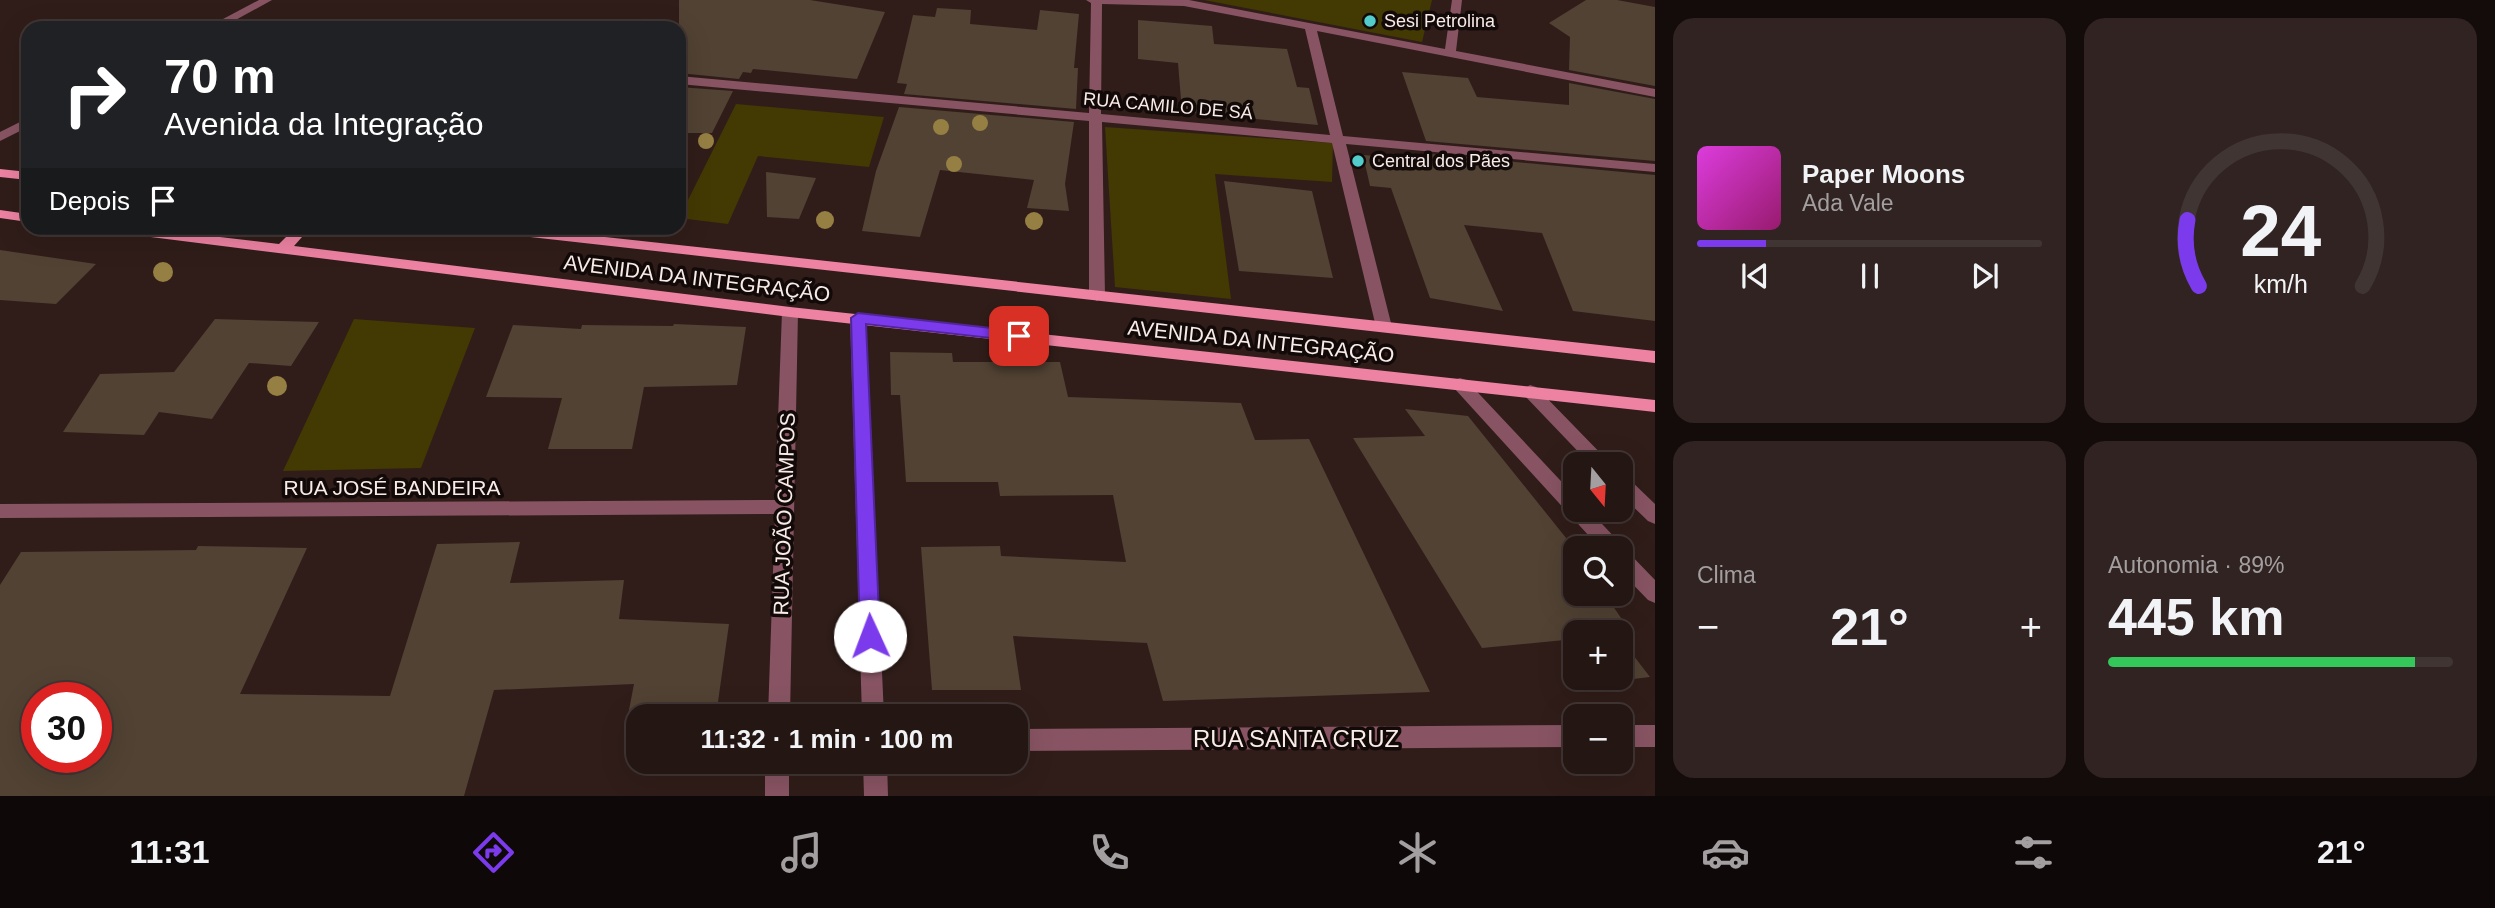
<!DOCTYPE html>
<html lang="pt">
<meta charset="utf-8">
<style>
:root{--surface:#241613;--page:#302321;--text:#f1f3f6;--muted:#a39fa0;--line:#413533;--accent:#7c3aed}
body{margin:0;font-family:Arial,sans-serif;background:var(--page);color:var(--text);height:100vh;display:flex;flex-direction:column;font-size:26px;white-space:nowrap}
*{box-sizing:border-box;margin:0}
p{font-size:23px;color:var(--muted)}
.icon{flex:none;width:38px;height:38px;fill:none;stroke:currentColor;stroke-width:2;stroke-linecap:round;stroke-linejoin:round}
.map{position:relative;flex:1;overflow:hidden}
.details{display:flex;flex-direction:column;gap:18px;padding:18px;background:#140c0a;width:840px}
.details>*{flex:none}
.top-card{position:absolute;left:21px;top:21px;width:665px;height:214px;border-radius:21px;box-shadow:0 7px 28px #0002,0 0 0 2px var(--line);background:#202124;color:#fff;overflow:hidden}
.needle{width:46px;rotate:162deg}
.fabs{position:absolute;left:1563px;top:452px;display:grid;gap:14px}
.fabs a{display:grid;place-items:center;width:70px;height:70px;border-radius:14px;background:var(--surface);box-shadow:0 7px 28px #0002,0 0 0 2px var(--line);font-size:35px}
.speed{position:absolute;left:21px;top:682px;display:flex;gap:14px;font-size:35px;font-weight:700;text-align:center}
.speed>*{display:grid;place-content:center;width:91px;height:91px;border-radius:50%;background:var(--surface);box-shadow:0 7px 28px #0002,0 0 0 2px var(--line);line-height:1}
.speed .limit{border:10px solid #d22;background:#fff;color:#111}
.pin{position:absolute;display:grid;place-items:center;width:60px;height:60px;color:#fff;margin:-30px;border-radius:14px;box-shadow:0 4px 10px #0006}
.me{position:absolute;width:77px;margin:-38px;rotate:358deg;stroke-linejoin:round;filter:drop-shadow(0 0 5px #0008)}
.turn{display:flex;align-items:center;gap:24px;height:147px;padding:0 28px;font-size:32px}
.turn .icon{width:91px;height:91px;stroke-width:2.5}
.turn b{display:block;font-size:49px;line-height:60px}
.then{display:flex;align-items:center;height:66px;padding:0 28px;background:#0003;gap:14px;font-size:26px}
.big{font-size:52px;font-weight:600;line-height:1.1}
.details .card{flex:1;display:flex;flex-direction:column;justify-content:center;gap:10px;min-width:0;padding:0 24px;border-radius:21px;background:var(--page)}
.details .dial{align-items:center;gap:0}
.dial svg{height:182px;overflow:visible;fill:none;stroke:var(--line);stroke-width:7;stroke-linecap:round;text-anchor:middle}
.dial text{fill:var(--text);stroke:none}
.song{display:flex;align-items:center;gap:21px}
.cover{width:84px;height:84px;border-radius:10px;background:linear-gradient(135deg,hsl(300 70% 55%),hsl(320 70% 35%))}
.played{height:7px;border-radius:4px;background:linear-gradient(90deg,var(--accent) 20%,var(--line) 20%)}
.keys{display:flex;justify-content:space-around;direction:ltr}
.heat{display:flex;justify-content:space-between;align-items:center;font-size:38px;direction:ltr}
.charge{height:10px;border-radius:5px;background:linear-gradient(90deg,#34c759 89%,var(--line) 0)}
.details .tiles{flex:1;display:grid;gap:18px;grid-template-columns:repeat(2,1fr)}
.trip{position:absolute;left:626px;top:704px;width:402px;height:70px;border-radius:21px;background:var(--surface);box-shadow:0 7px 28px #0002,0 0 0 2px var(--line);font-weight:600;line-height:70px;text-align:center}
.menu{display:flex;height:112px;justify-content:space-around;align-items:center;background:#0e0908;color:var(--muted)}
.menu .icon{width:49px;height:49px}
.menu .selected{color:var(--accent)}
.menu b{font-size:32px;color:var(--text)}
main{display:flex;flex:1;min-height:0}
.map>svg:first-child{display:block}
.green{fill:#433903}
.building{fill:#514233;fill-rule:evenodd}
.lines{fill:none;stroke-linecap:round;stroke-linejoin:round}
.minor{fill:#885463;fill-rule:evenodd}
.major{fill:#ed82a3;fill-rule:evenodd}
.tree{fill:#957f43}
.route{fill:#7c3aed;stroke:#51269a;stroke-width:2}
.poi-dot{fill:#52cdcc;stroke:#120a08;stroke-width:2.5}
.labels{text-anchor:middle;dominant-baseline:central;stroke-width:7;stroke-linejoin:round;paint-order:stroke}
.far-poi-label{font-size:18px;fill:#f9ebe7;stroke:#120a08;text-anchor:start}
.far-street-label{font-size:18px;fill:#f9ebe7;stroke:#120a08}
.street-label{font-size:21px;fill:#f9ebe7;stroke:#120a08}
.near-street-label{font-size:24px;fill:#f9ebe7;stroke:#120a08}
</style>
<main>
<div class="map">
<svg width="1655" height="796" viewBox="0 0 1655 796">
<rect width="100%" height="100%" fill="#301d19"/>
<path class="green" d="M1204,0H1432L1422,42Z
M736,104L884,117L869,167L758,156L728,224L679,218Z
M1105,127L1333,143L1332,182L1215,174L1231,299L1115,287Z
M354,319L475,328L421,468L283,471Z"/>
<path class="building" d="M679,0H810L885,12L857,79L753,69L751,73L743,72L739,79L679,73Z
M1586,0H1617L1655,7V86L1569,70L1570,37L1549,23Z
M937,8L971,10L970,24L1037,30L1040,10L1079,14L1074,68H1078L1076,109L904,94L907,84L897,83L913,15L935,17Z
M1138,20L1212,26L1214,44L1287,49L1297,87L1309,88L1318,125L1182,112L1178,63L1138,59Z
M1402,72L1468,78L1477,97L1569,105V83L1655,99V161L1426,141Z
M679,87L733,91L712,133H679Z
M899,107L1074,122L1065,184L1069,211L1027,208L1034,180L940,170L920,237L862,231L876,171Z
M1431,154L1655,175V321L1573,311L1542,233L1464,225L1503,311L1430,298L1391,188L1370,186L1363,155L1433,161Z
M766,172L816,178L799,219L767,217Z
M1224,181L1312,191L1333,278L1239,271Z
M0,250L96,264L56,304L0,300Z
M215,319L319,322L291,366L249,363L212,419L159,412L144,435L63,432L100,374L174,372Z
M674,324L746,327L737,385L644,387L632,449H548L562,398L486,397L513,325L581,329L582,325L673,326Z
M890,352L952,353L953,362H1060L1068,397L1241,403L1255,440L1309,439L1430,692L1163,701L1147,643L1013,636L1021,690H932L921,547L1000,546L1001,556L1126,562L1113,495L1000,496L998,482H906L900,395H891Z
M1405,409L1468,416L1575,549V593H1604L1632,634L1575,632V639L1482,648L1353,438L1425,436Z
M520,542L510,583L624,580L619,619L729,624L716,716L628,715L634,684L494,690L464,796H0V585L21,552L196,550L198,546L307,548L240,694L390,696L437,544ZM37,698H96V758H37Z
M1620,638L1650,677L1608,682L1605,677H1620Z"/>
<g class="lines">
<path class="minor" d="M259,0H272L221,28H206Z
M1086,0H1189L1445,49L1452,0H1462L1456,51L1655,89V97L1317,31L1343,136L1655,164V172L1346,144L1392,327L1384,332L1376,327L1332,143L1102,122L1105,296L1097,301L1089,296V121L679,84V76L1089,113L1091,3ZM1102,4L1184,6L1305,29L1330,135L1101,114Z
M28,118V127L0,141V132Z
M790,307L798,312L790,716H768L775,514L0,518V504L775,500L782,312Z
M858,313L866,318L884,716H862L850,318Z
M1460,378L1466,380L1575,496V509H1588L1619,542L1621,549L1627,551L1655,580V603L1648,600L1620,571V548H1600L1454,388L1451,384L1454,380Z
M1530,385L1536,387L1611,464H1590L1524,395L1521,391Z
M1620,475L1627,477L1655,504V524L1648,521L1620,494Z
M1575,725V747L1017,751V729Z
M1620,725H1655V747H1620Z
M765,761H789V796H765Z
M863,761H887L888,796H864Z"/>
<path class="major" d="M0,169L28,172V180L0,177Z
M0,210L28,214V222L0,218Z
M104,228H143L279,244L295,228H310L294,246L790,307L1655,400V412L790,317L111,232Z
M479,228H522L1655,351V363L486,232Z"/>
</g>
<g class="tree">
<circle cx="980" cy="123" r="8"/>
<circle cx="941" cy="127" r="8"/>
<circle cx="706" cy="141" r="8"/>
<circle cx="954" cy="164" r="8"/>
<circle cx="825" cy="220" r="9"/>
<circle cx="1034" cy="221" r="9"/>
<circle cx="163" cy="272" r="10"/>
<circle cx="277" cy="386" r="10"/>
</g>
<path class="route" d="M858,313L1019,331L1027,336L1019,341L866,324L880,636L877,642L870,645L863,642L860,636L851,318Z"/>
<g class="poi-dot">
<circle cx="1370" cy="21" r="7"/>
<circle cx="1358" cy="161" r="7"/>
</g>
<g class="labels">
<g class="far-poi-label">
<text x="1384" y="21">Sesi Petrolina</text>
<text x="1372" y="161">Central dos Pães</text>
</g>
<g class="far-street-label">
<text transform="translate(1168 106) rotate(5)">RUA CAMILO DE SÁ</text>
</g>
<g class="street-label">
<text transform="translate(697 278) rotate(7)">AVENIDA DA INTEGRAÇÃO</text>
<text transform="translate(1261 341) rotate(6)">AVENIDA DA INTEGRAÇÃO</text>
<text x="392" y="487">RUA JOSÉ BANDEIRA</text>
<text transform="translate(784 514) rotate(-88)">RUA JOÃO CAMPOS</text>
</g>
<g class="near-street-label">
<text x="1296" y="738">RUA SANTA CRUZ</text>
</g>
</g>
</svg>
<div class="fabs">
<a><svg class="needle" viewBox="-14 -14 28 28"><path d="M0-13l5 13h-10z" fill="#e53935"/><path d="M0 13l5-13h-10z" fill="#a39fa0"/></svg></a>
<a><svg class="icon" aria-label="search" viewBox="0 0 24 24"><circle cx="10" cy="10" r="6"/><path d="M15 15l6 6"/></svg></a>
<a>+</a>
<a>−</a>
</div>
<div class="speed"><div class="limit">30</div></div>
<div class="pin" style="left:1019px;top:336px;background:#d93025"><svg class="icon" aria-label="arrive" viewBox="0 0 24 24"><path d="M6 21V4h12l-3 4 3 4H6"/></svg></div>
<svg class="me" style="left:870px;top:636px" viewBox="-20 -20 40 40"><circle r="19" fill="#fff"/><path d="M0-13L10 11 0 6-10 11z" fill="#7c3aed"/></svg>
<div class="trip">11:32 · 1 min · 100 m</div>
<div class="top-card">
<div class="turn"><svg class="icon" aria-label="right" viewBox="0 0 24 24"><path d="M7 20v-9h11M14 6l5 5-5 5"/></svg><div><b>70 m</b>Avenida da Integração</div></div>
<div class="then">Depois<svg class="icon" aria-label="arrive" viewBox="0 0 24 24"><path d="M6 21V4h12l-3 4 3 4H6"/></svg></div>
</div>
</div>
<section class="details">
<div class="tiles">
<div class="card">
<div class="song"><i class="cover"></i><div><b>Paper Moons</b><p>Ada Vale</p></div></div>
<div class="played"></div>
<div class="keys"><svg class="icon" aria-label="previous" viewBox="0 0 24 24"><path d="M18 5L8 12l10 7zM5 5v14"/></svg><svg class="icon" aria-label="pause" viewBox="0 0 24 24"><path d="M8 5v14M16 5v14"/></svg><svg class="icon" aria-label="next" viewBox="0 0 24 24"><path d="M6 5l10 7-10 7zM19 5v14"/></svg></div>
</div>
<div class="card dial"><svg viewBox="0 0 100 80">
<path d="M14 69A42 42 0 1 1 86 69"/>
<path d="M14 69A42 42 0 0 1 9 40" stroke="#7c3aed"/>
<text x="50" y="56" font-size="32" font-weight="700">24</text>
<text x="50" y="72" font-size="11">km/h</text>
</svg></div>
<div class="card"><p>Clima</p>
<div class="heat"><a>−</a><b class="big">21°</b><a>+</a></div>
</div>
<div class="card"><p>Autonomia · 89%</p><b class="big">445 km</b><div class="charge"></div></div>
</div>
</section>
</main>
<nav class="menu">
<b>11:31</b>
<svg class="icon selected" aria-label="directions" viewBox="0 0 24 24"><path d="M12 3l9 9-9 9-9-9zM9 14v-3h6M13 9l2 2-2 2"/></svg>
<svg class="icon" aria-label="music" viewBox="0 0 24 24"><path d="M9 18V5l10-2v13"/><circle cx="6" cy="18" r="3"/><circle cx="16" cy="16" r="3"/></svg>
<svg class="icon" aria-label="phone" viewBox="0 0 24 24"><path d="M5 4h4l2 5-3 2q2 4 5 5l2-3 5 2v4C11 20 4 13 5 4z"/></svg>
<svg class="icon" aria-label="climate" viewBox="0 0 24 24"><path d="M12 3v18M4 7l16 10M4 17L20 7"/></svg>
<svg class="icon" aria-label="car" viewBox="0 0 24 24"><path d="M5 17H2v-5l4-1 3-4h7l3 4 3 1v5h-3M9 17h6M6 11h13"/><circle cx="7" cy="17" r="2"/><circle cx="17" cy="17" r="2"/></svg>
<svg class="icon" aria-label="filters" viewBox="0 0 24 24"><path d="M4 7h16M4 17h16"/><circle cx="9" cy="7" r="2"/><circle cx="15" cy="17" r="2"/></svg>
<b>21°</b>
</nav>
